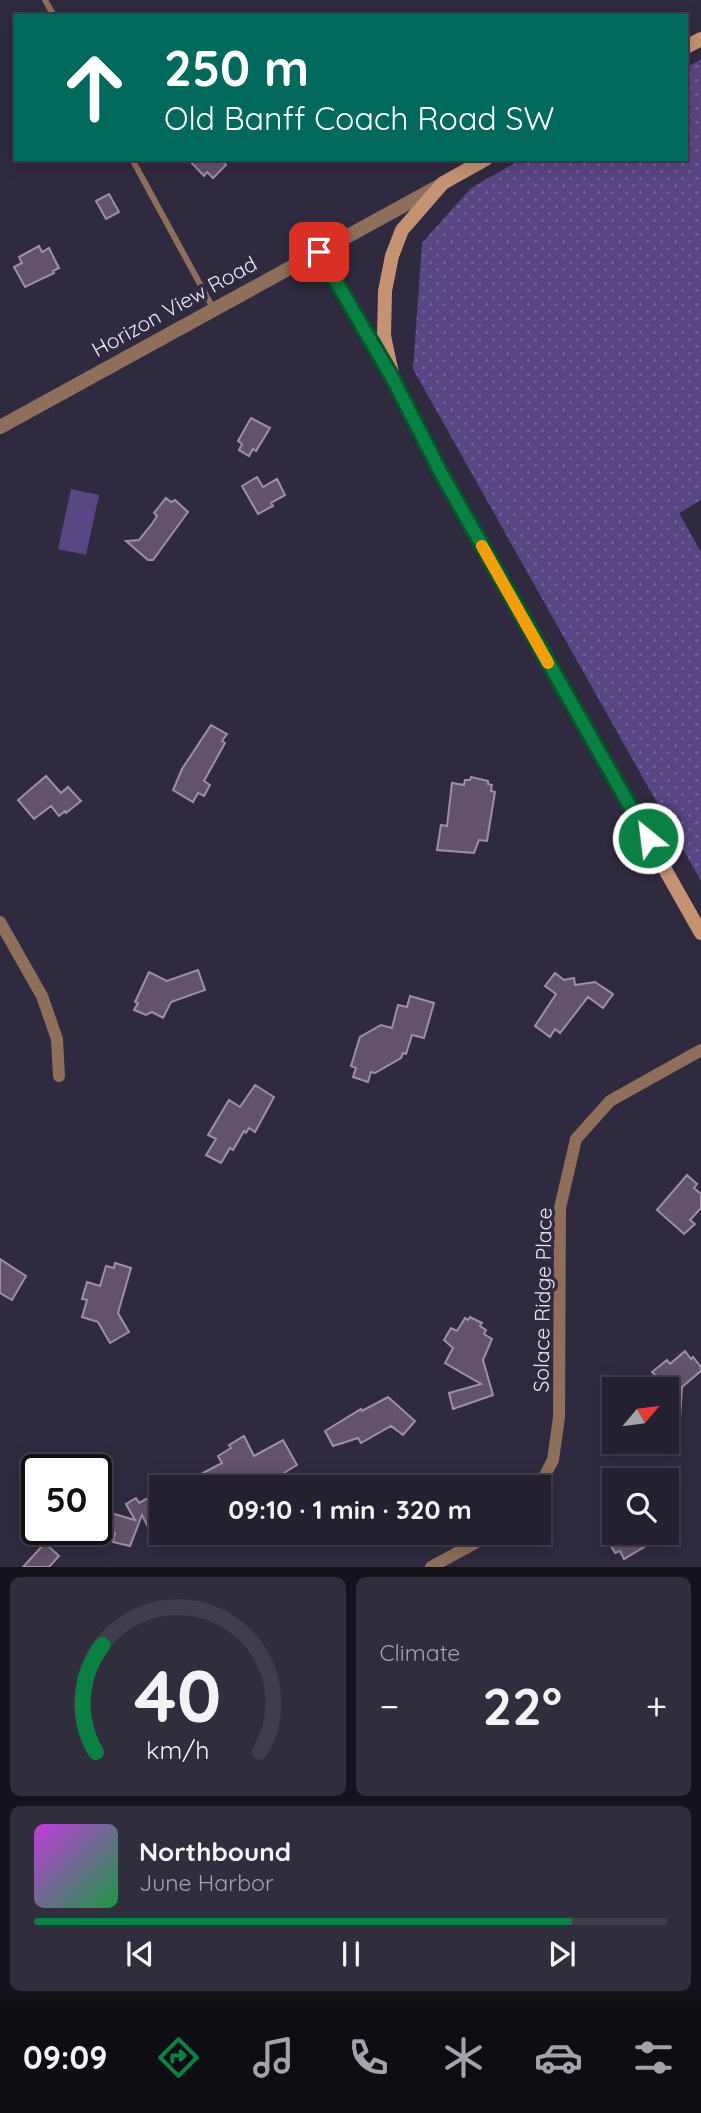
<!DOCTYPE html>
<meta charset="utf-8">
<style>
:root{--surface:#242030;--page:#302d3c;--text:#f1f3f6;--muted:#a3a3ab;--line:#413e4c;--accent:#0b8043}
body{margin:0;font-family:Quicksand,sans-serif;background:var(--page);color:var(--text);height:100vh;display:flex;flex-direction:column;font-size:26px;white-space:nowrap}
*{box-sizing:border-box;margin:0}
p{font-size:23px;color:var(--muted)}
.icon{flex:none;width:38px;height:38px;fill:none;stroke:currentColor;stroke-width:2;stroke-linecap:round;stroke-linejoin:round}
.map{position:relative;height:1567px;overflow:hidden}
.sheet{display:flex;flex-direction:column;gap:10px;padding:10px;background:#14121a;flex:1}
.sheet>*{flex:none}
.banner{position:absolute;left:14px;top:14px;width:674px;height:147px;border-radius:0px;box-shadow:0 4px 18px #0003,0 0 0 2px var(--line);background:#00695c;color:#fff;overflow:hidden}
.needle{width:46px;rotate:61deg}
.fabs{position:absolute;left:602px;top:1377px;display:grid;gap:14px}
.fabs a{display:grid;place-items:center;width:77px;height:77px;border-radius:0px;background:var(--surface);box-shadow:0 4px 18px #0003,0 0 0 2px var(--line);font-size:35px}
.speed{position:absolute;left:21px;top:1454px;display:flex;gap:14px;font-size:35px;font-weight:700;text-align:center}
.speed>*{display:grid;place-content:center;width:91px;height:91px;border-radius:50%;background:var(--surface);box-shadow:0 4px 18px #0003,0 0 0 2px var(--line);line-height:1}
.speed .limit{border:4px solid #111;border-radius:10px;background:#fff;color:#111}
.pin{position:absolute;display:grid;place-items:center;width:60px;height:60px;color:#fff;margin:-30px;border-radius:14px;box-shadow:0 4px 10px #0006}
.me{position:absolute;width:77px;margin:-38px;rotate:331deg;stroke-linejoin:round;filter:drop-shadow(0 0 5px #0008)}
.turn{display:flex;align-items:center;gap:24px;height:147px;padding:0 35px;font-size:32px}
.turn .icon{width:91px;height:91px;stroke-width:2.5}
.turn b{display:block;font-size:49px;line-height:60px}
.big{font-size:52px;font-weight:700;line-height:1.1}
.sheet .card{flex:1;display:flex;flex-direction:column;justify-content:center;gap:10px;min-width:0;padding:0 24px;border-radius:10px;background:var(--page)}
.sheet .dial{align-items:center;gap:0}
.dial svg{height:182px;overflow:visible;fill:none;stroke:var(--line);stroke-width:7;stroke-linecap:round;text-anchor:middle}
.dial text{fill:var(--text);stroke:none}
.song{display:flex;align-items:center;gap:21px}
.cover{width:84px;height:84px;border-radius:10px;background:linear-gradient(135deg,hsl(290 70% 55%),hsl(140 70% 35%))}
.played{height:7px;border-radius:4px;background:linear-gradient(90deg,var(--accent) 85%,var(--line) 85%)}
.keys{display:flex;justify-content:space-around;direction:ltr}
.heat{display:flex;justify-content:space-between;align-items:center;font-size:38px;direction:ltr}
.sheet .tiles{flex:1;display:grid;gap:10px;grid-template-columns:1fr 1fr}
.card:last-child{grid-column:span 2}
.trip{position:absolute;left:149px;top:1475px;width:402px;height:70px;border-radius:0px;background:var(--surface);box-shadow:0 4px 18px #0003,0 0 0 2px var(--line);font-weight:700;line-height:70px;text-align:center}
.menu{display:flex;height:112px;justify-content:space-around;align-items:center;background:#0e0d13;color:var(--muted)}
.menu .icon{width:49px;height:49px}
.menu .selected{color:var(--accent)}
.menu b{font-size:32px;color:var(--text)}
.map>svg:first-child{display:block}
.grass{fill:url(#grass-dots)}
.green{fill:#594685}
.building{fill:#63536a;stroke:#a08ea7;stroke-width:2}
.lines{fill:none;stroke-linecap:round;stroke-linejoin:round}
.service{stroke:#8e6f5c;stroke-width:6}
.minor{stroke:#8e6f5c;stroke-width:12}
.tertiary{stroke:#8e6f5c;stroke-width:14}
.secondary{stroke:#c59374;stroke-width:14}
.route-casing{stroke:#07532c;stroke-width:18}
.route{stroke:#0b8043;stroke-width:12}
.slow{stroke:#f59e0b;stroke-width:12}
.labels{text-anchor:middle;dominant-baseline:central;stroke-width:7;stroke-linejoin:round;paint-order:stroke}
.street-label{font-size:21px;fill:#e9e6f5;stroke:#302a40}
</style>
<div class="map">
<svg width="701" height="1567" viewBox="0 0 701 1567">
<defs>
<pattern id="grass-dots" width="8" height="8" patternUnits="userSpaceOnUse" patternTransform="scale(1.75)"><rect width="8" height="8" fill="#594685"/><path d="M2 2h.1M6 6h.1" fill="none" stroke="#716197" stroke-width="1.8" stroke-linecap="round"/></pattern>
</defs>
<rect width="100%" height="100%" fill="#302a40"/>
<path class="grass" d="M701,59V500L679,513L701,552V881L413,369L422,243L471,188L522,159H686V68Z"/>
<path class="green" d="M71,489L99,495L86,555L58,549Z"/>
<path class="building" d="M188,159H221L226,165L213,178L207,172L204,176Z
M109,194L119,212L106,219L96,201Z
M39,246L42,252L49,248L59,268L53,271L54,273L25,287L14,267L22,263L19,257Z
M251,418L270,428L256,451L253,449L249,456L239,450L242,444L238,441Z
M257,477L263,487L277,479L285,495L271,503L273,506L258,514L242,486Z
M166,498L171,502L175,500L188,512L153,560H148L126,541L139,540L152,524L157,516L154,513Z
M211,725L227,734L222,741L225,743L204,781L210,785L204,796L198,793L193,802L173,790L182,769Z
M46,776L61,793L68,787L81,801L66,813L65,811L59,816L51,806L34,819L18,800Z
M471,777L488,781V784L492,785L491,791L495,792L487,841L479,840L474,853L437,850L441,825L447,826L452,783L464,785L465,780H470Z
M198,970L205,990L171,1002L163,1018L152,1012L146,1015L134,1010L138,1003L135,1002L149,972L167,981Z
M555,973L564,980L574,978L575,985L595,982L613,994L603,1008L588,997L560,1033L555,1029L550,1037L535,1026L556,994L545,986Z
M410,996L434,1003L424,1038L412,1035L406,1054L403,1053L401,1058L375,1073L371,1072L368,1082L353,1077L356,1068L351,1066L360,1037L381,1025L392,1028L398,1005L407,1007Z
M255,1085L274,1097L255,1132L249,1128L246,1133L244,1131L233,1150L230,1148L221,1163L206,1155L216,1139L208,1135L229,1100L240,1107Z
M687,1175L697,1184L694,1188L701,1194V1208L690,1220L695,1224L684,1234L657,1210Z
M0,1259L26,1276L12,1300L0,1293Z
M115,1263L131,1268L118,1313L129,1332L110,1343L98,1322L82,1317L87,1300L82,1299L87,1282L100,1286L106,1266L114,1268Z
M470,1317L482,1323L480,1326L486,1330L484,1334L492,1339L483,1360L493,1395L453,1409L449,1393L481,1384L445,1363L453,1348L444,1340L451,1328L457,1331L465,1318L468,1320Z
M685,1351L691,1359L693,1357L701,1367V1371L682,1387L680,1418L667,1417V1390H636L655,1375L652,1372L667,1360L670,1364Z
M388,1397L415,1421L403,1435L391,1426L361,1443L358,1438L333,1446L325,1431L361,1409L362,1411Z
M244,1436L254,1456L283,1440L297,1465L284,1473L286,1477L269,1484L263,1474L239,1488H211L203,1473L222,1463L218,1456L231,1448L229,1445Z
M161,1491V1522L149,1529L142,1515L130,1546L113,1542L115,1533L99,1529L104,1511L135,1520L126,1504L136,1498L139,1503Z
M605,1514L614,1517V1533H643L641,1541L644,1547L624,1559L620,1551L615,1553L601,1528Z
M45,1543L59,1556L49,1567H23Z"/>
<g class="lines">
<path class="service" d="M45,0L54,16
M132,159L213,308"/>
<path class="minor" d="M0,922L42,996L57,1039L59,1076
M538,1488L553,1460L559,1417L560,1208L576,1139L610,1101L701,1050
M431,1567L477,1542L489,1533"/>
<path class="tertiary" d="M319,252L391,374
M0,427L441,185"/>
<path class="secondary" d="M686,47L701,39
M486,159L443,183L402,230L392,256L385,291L384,336L393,378L441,473L701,933"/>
</g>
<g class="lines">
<g class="route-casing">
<path id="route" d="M319,252L393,379L441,473L648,838"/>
</g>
<use href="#route" class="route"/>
<path class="slow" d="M482,546L548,663"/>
</g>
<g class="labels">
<g class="street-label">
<text transform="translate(174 306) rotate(-29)">Horizon View Road</text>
<text transform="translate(542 1300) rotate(-89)">Solace Ridge Place</text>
</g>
</g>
</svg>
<div class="fabs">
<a><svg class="needle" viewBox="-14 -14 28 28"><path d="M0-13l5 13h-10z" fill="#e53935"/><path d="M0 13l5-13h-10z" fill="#a3a3ab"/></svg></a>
<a><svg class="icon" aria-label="search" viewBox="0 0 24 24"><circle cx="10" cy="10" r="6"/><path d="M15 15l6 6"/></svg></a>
</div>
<div class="speed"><div class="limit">50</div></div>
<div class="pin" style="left:319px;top:252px;background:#d93025"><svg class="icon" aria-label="arrive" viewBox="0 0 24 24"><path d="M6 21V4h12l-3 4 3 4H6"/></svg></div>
<svg class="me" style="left:648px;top:838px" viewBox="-20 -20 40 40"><circle r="17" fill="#0b8043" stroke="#fff" stroke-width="3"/><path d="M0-11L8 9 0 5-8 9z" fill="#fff"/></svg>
<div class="trip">09:10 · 1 min · 320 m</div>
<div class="banner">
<div class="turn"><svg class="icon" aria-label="ahead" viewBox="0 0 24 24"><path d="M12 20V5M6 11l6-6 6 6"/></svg><div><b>250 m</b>Old Banff Coach Road SW</div></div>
</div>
</div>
<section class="sheet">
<div class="tiles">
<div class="card dial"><svg viewBox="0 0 100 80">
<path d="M14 69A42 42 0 1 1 86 69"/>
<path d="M14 69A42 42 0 0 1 17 22" stroke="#0b8043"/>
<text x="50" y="56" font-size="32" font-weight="700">40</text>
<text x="50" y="72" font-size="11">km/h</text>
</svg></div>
<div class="card"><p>Climate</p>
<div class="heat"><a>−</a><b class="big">22°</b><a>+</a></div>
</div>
<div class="card">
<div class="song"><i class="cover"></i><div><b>Northbound</b><p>June Harbor</p></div></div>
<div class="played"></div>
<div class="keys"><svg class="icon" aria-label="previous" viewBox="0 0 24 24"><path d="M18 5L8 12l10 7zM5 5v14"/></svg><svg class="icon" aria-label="pause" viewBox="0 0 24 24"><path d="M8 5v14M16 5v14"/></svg><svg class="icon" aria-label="next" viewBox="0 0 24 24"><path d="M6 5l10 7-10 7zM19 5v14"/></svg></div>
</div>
</div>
</section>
<nav class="menu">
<b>09:09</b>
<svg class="icon selected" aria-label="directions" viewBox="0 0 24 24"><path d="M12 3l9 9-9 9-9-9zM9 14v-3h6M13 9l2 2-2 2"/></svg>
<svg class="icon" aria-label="music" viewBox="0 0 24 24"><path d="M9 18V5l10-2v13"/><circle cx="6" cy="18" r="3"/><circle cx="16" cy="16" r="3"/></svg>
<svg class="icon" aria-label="phone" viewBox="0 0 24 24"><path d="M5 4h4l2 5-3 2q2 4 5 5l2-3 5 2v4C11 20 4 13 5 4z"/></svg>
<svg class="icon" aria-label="climate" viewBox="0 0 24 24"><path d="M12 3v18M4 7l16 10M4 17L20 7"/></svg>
<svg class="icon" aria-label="car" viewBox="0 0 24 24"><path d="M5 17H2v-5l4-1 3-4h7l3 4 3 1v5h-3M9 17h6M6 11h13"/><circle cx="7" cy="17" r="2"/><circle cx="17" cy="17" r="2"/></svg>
<svg class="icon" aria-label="filters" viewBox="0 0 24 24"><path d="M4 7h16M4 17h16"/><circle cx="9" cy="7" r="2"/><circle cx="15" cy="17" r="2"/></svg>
</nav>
